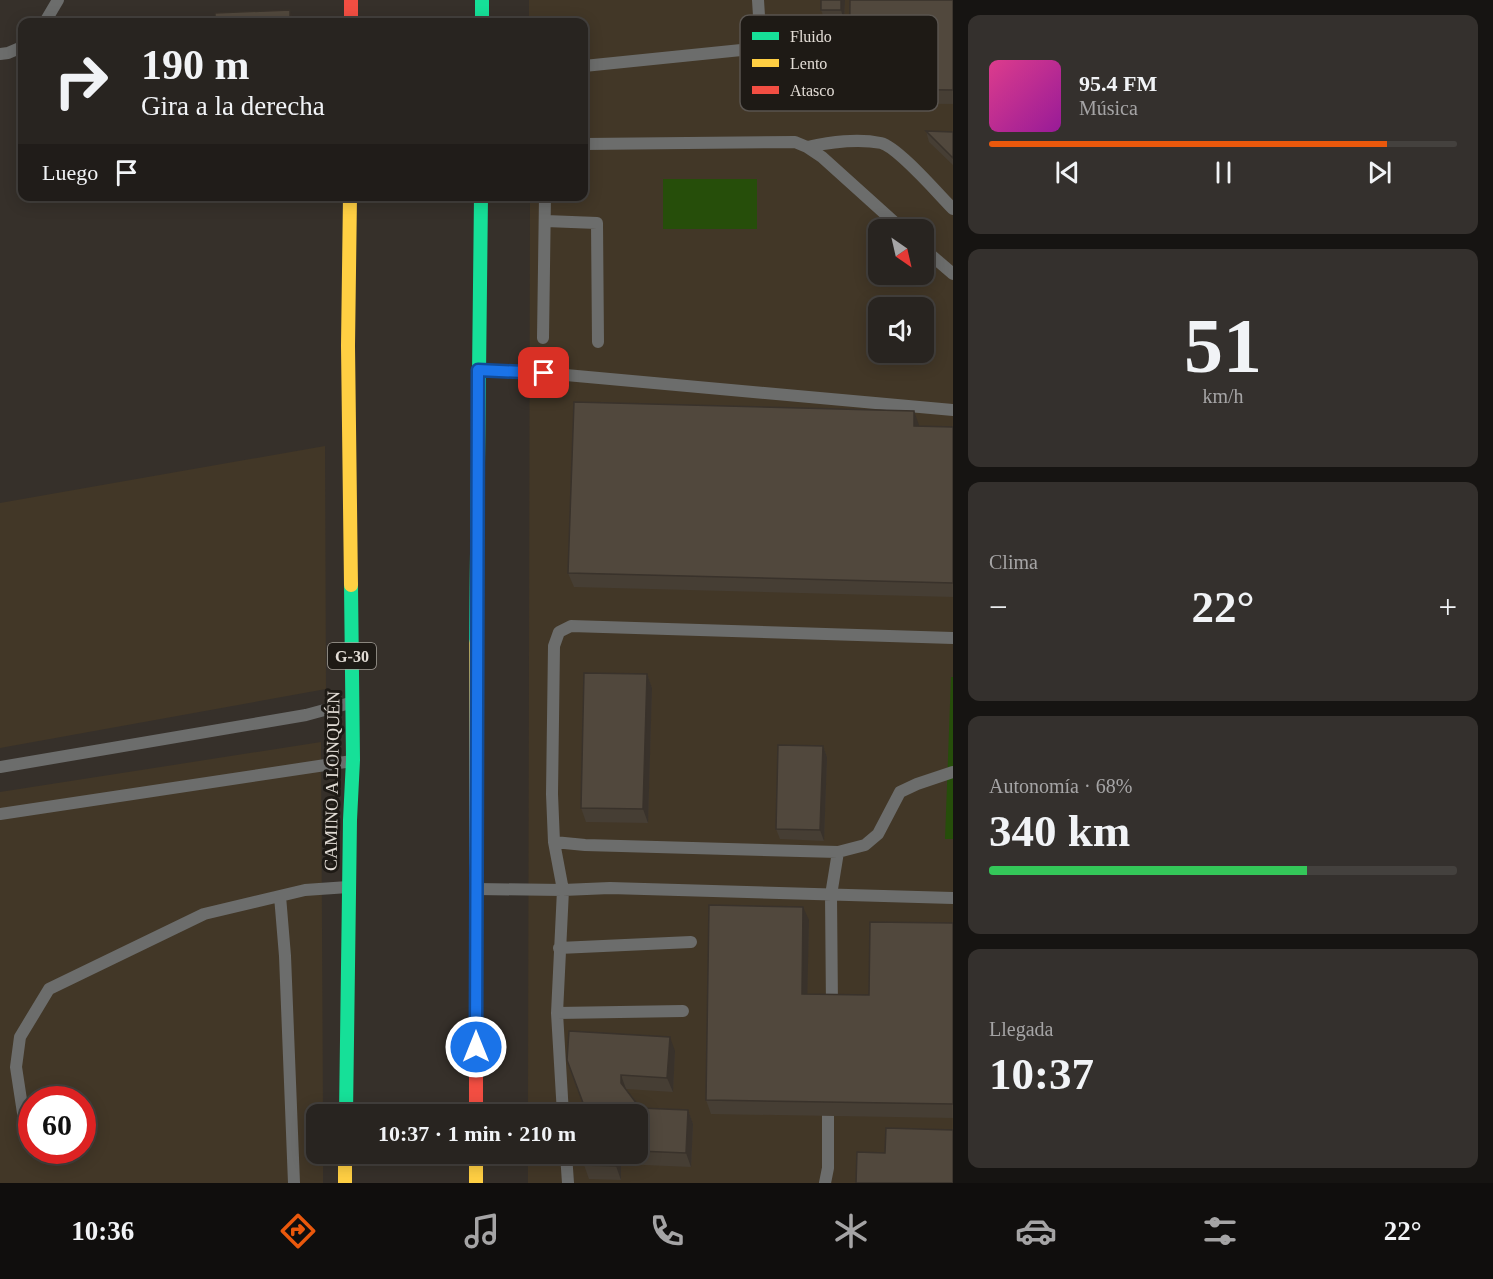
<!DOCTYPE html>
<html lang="es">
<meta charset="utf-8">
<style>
:root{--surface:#282420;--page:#34302d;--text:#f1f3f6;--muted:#a5a4a5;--line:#44413e;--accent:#ea580c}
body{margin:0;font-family:Georgia,serif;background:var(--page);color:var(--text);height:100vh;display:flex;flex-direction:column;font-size:22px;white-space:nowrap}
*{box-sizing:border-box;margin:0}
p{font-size:20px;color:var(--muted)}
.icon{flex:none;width:33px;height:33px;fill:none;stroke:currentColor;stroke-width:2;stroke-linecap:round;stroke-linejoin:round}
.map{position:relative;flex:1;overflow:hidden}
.sheet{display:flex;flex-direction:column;gap:15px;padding:15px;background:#161412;width:540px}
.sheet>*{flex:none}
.banner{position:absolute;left:18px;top:18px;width:570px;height:183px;border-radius:12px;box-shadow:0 3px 15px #0003,0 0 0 2px var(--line);background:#282420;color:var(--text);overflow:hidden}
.needle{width:39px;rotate:146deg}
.tools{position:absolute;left:868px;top:219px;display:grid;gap:12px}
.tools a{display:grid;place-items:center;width:66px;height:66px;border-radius:12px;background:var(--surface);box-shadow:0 3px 15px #0003,0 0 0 2px var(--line);font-size:30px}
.speed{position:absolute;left:18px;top:1086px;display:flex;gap:12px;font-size:30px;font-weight:700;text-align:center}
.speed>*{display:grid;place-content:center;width:78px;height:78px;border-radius:50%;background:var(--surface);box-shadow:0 3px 15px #0003,0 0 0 2px var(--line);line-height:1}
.speed .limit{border:9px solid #d22;background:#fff;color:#111}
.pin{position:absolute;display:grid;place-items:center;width:51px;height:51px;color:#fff;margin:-26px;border-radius:12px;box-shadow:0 3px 9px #0006}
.me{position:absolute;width:66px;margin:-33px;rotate:0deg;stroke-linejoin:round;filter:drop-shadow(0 0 4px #0008)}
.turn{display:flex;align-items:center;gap:21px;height:126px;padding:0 24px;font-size:27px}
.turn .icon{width:78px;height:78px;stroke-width:2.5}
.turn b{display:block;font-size:42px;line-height:51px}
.then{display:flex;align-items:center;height:57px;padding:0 24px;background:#0003;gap:12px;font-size:22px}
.big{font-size:45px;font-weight:700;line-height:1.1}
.sheet .card{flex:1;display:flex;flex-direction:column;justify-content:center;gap:9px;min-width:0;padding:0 21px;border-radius:12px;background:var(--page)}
.sheet .dial{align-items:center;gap:0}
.dial b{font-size:78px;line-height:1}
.song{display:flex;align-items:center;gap:18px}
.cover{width:72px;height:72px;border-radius:9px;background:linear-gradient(135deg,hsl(330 70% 55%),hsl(300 70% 35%))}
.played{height:6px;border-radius:3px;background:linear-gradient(90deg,var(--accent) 85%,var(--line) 85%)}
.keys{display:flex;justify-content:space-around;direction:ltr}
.heat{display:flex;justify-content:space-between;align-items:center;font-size:33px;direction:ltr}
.charge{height:9px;border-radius:4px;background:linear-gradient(90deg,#34c759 68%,var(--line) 0)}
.trip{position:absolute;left:306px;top:1104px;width:342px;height:60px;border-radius:12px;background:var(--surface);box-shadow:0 3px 15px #0003,0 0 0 2px var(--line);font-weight:700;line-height:60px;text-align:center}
.menu{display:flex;height:96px;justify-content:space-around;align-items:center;background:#100e0d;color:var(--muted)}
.menu .icon{width:42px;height:42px}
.menu .on{color:var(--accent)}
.menu b{font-size:27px;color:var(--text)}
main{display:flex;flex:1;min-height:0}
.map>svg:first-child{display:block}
.built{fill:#423727;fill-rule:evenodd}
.green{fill:#264e0a}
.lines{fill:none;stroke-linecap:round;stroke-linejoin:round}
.lane{stroke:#6c6d6c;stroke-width:12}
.fast{stroke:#16e098;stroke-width:14}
.slow{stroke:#ffcf43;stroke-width:14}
.jam{stroke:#f24e42;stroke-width:14}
.wall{fill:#463e34}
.shaded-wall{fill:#39322b}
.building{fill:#51483d;stroke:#39322b;stroke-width:1.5}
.route-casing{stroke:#114b97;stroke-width:15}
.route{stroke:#1a73e8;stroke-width:10}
.labels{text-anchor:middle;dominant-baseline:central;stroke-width:6;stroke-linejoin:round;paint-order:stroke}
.shield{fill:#1e1a15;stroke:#a7a29b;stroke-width:1.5}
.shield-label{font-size:16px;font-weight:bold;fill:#e2dcd5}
.street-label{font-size:18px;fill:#e2dcd5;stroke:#1e1a15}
.key{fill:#1e1a15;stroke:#59544f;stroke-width:1.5}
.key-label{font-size:16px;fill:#e2dcd5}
</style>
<main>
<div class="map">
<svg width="953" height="1183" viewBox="0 0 953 1183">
<rect width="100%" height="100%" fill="#36302a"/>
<path class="built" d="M529,0H953V1183H528V1154H638V1114H528L530,197L584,196V22H529ZM879,230H924V274H879ZM879,308H924V352H879Z
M325,446L326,689L0,748V503Z
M321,742L323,1114H316V1154H323V1183H0V792ZM32,1100H82V1150H32Z"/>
<path class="green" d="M663,179H757V229H663Z
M951,677H953V839H945Z"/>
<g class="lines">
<path class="lane" d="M758,0L761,48L770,59L824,62
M45,22L58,0
M0,54L8,53L22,47
M584,66L761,48
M584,144L795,142L807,147L822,157L903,230
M807,147C831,142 857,138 881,143C898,147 939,195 953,209
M546,221L597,223L598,342
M924,249L953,274
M543,338L545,196
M479,370L544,373L953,410
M953,638L571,626L559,632L554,646L552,794L554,842L585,845L838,852L865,845L878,834L900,792L917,784L953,772
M0,767L306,715L350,703
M0,814L352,761
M554,842L563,890L557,1013L563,1114
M477,889L563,890L610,888L953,898
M280,896L285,956L294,1183
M559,948L691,942
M832,1008L831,895L838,852
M557,1013L683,1011
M23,1113L16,1067L20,1037L49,989L204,914L305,890L348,887
M566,1154L568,1183
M825,1183L828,1168V1115"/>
<path class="fast" d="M482,0V22
M476,643L481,196
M346,1114L350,820L353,760L351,585"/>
<path class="slow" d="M350,196L348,346L351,585
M476,868V643
M345,1154V1183
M476,1154V1183"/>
<path class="jam" d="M351,0V22
M476,868V1114"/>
</g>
<path class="wall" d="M821,0H845L844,21H825L821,10Z
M953,0V104L854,103L849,89Z
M926,131L953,132V165L929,142Z
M919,425V427H953V597L574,587L568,573Z
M647,674L652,688L648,823L586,822L581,808Z
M823,746L827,757L824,841L780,839L776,829Z
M809,920L807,994L869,995L953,923V1118L711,1114L706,1100Z
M675,1051L673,1092L626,1089V1090L640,1108L688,1110L693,1124L691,1167L621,1164V1180L589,1179L584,1165L585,1154H638V1114L586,1112L567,1060Z"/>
<path class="shaded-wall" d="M841,0H845L844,21L841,10Z
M290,10L294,21V22H290Z
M914,411L919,425V440L914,426Z
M647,674L652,688L648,823L643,809Z
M823,746L827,757L824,841L820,830Z
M803,907L809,920L807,1008L802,994Z
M670,1037L675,1051L673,1092L667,1078Z
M621,1075L626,1089V1097L621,1083Z
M688,1110L693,1124L691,1167L686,1153Z
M616,1154H617L621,1164V1180L616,1166Z"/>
<path class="building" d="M821,0H841V10H821Z
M850,0H953V90L849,89Z
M290,10V22H215V13Z
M926,131L953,132V158Z
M574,402L914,411V426L953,427V583L568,573Z
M584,673L647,674L643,809L581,808Z
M778,745L823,746L820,830L776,829Z
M709,905L803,907L802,994L869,995L870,922L953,923V1104L706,1100Z
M569,1031L670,1037L667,1078L621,1075V1083L640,1108L688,1110L686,1153L638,1151V1114H586V1111L567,1060Z
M886,1128L953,1130V1183H856L857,1152L885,1153Z
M585,1154H616V1166L584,1165Z"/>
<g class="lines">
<g class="route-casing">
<path id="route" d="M476,1047L478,370L544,373"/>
</g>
<use href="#route" class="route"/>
</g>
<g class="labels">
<rect class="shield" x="328" y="643" width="48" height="26" rx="4.5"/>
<g class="shield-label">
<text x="352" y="656">G-30</text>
</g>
<g class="street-label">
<text transform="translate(332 781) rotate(-89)">CAMINO A LONQUÉN</text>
</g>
</g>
<rect x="740" y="15" width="198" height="96" rx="9" class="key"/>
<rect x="752" y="32" width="27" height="8" fill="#16e098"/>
<rect x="752" y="59" width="27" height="8" fill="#ffcf43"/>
<rect x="752" y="86" width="27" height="8" fill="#f24e42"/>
<g class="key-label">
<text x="790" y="42">Fluido</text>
<text x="790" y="69">Lento</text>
<text x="790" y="96">Atasco</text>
</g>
</svg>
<div class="tools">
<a><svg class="needle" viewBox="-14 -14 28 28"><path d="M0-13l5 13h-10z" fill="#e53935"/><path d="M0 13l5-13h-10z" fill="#a5a4a5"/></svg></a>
<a><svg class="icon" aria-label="sound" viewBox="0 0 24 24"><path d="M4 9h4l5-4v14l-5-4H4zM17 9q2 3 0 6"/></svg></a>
</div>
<div class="speed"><div class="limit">60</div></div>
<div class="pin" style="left:544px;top:373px;background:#d93025"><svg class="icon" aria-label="arrive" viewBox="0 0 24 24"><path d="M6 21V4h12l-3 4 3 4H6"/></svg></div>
<svg class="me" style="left:476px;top:1047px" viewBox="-20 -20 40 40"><circle r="17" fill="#1a73e8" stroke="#fff" stroke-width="3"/><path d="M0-11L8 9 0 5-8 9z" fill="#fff"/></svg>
<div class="trip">10:37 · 1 min · 210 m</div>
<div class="banner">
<div class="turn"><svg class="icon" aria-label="right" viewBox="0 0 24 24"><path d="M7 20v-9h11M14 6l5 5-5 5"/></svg><div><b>190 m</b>Gira a la derecha</div></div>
<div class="then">Luego<svg class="icon" aria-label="arrive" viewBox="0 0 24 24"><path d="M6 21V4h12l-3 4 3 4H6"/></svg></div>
</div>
</div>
<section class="sheet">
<div class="card">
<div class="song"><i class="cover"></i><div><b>95.4 FM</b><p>Música</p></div></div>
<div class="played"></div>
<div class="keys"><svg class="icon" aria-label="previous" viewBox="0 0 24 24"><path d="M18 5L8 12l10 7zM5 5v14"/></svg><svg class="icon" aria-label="pause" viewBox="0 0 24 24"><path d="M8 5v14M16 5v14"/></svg><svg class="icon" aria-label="next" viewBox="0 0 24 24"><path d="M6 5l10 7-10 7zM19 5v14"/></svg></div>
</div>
<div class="card dial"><b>51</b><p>km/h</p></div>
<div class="card"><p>Clima</p>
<div class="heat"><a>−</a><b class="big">22°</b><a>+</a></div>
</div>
<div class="card"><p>Autonomía · 68%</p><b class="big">340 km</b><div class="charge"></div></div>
<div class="card"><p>Llegada</p><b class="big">10:37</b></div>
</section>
</main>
<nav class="menu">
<b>10:36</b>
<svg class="icon on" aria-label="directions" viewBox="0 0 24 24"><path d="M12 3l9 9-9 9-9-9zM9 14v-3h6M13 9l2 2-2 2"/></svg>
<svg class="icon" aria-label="music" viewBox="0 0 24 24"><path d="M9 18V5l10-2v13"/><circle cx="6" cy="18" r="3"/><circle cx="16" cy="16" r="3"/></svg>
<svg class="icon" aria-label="phone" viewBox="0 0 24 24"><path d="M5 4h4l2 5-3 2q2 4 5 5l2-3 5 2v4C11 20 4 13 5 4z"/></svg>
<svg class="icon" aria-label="climate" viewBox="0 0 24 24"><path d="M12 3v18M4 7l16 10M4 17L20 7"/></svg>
<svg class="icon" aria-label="car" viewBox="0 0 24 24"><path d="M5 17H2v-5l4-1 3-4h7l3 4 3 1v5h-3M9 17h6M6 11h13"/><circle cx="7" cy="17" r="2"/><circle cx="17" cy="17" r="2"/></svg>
<svg class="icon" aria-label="filters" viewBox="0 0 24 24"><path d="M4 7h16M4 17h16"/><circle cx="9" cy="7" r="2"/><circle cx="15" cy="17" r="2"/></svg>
<b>22°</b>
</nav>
